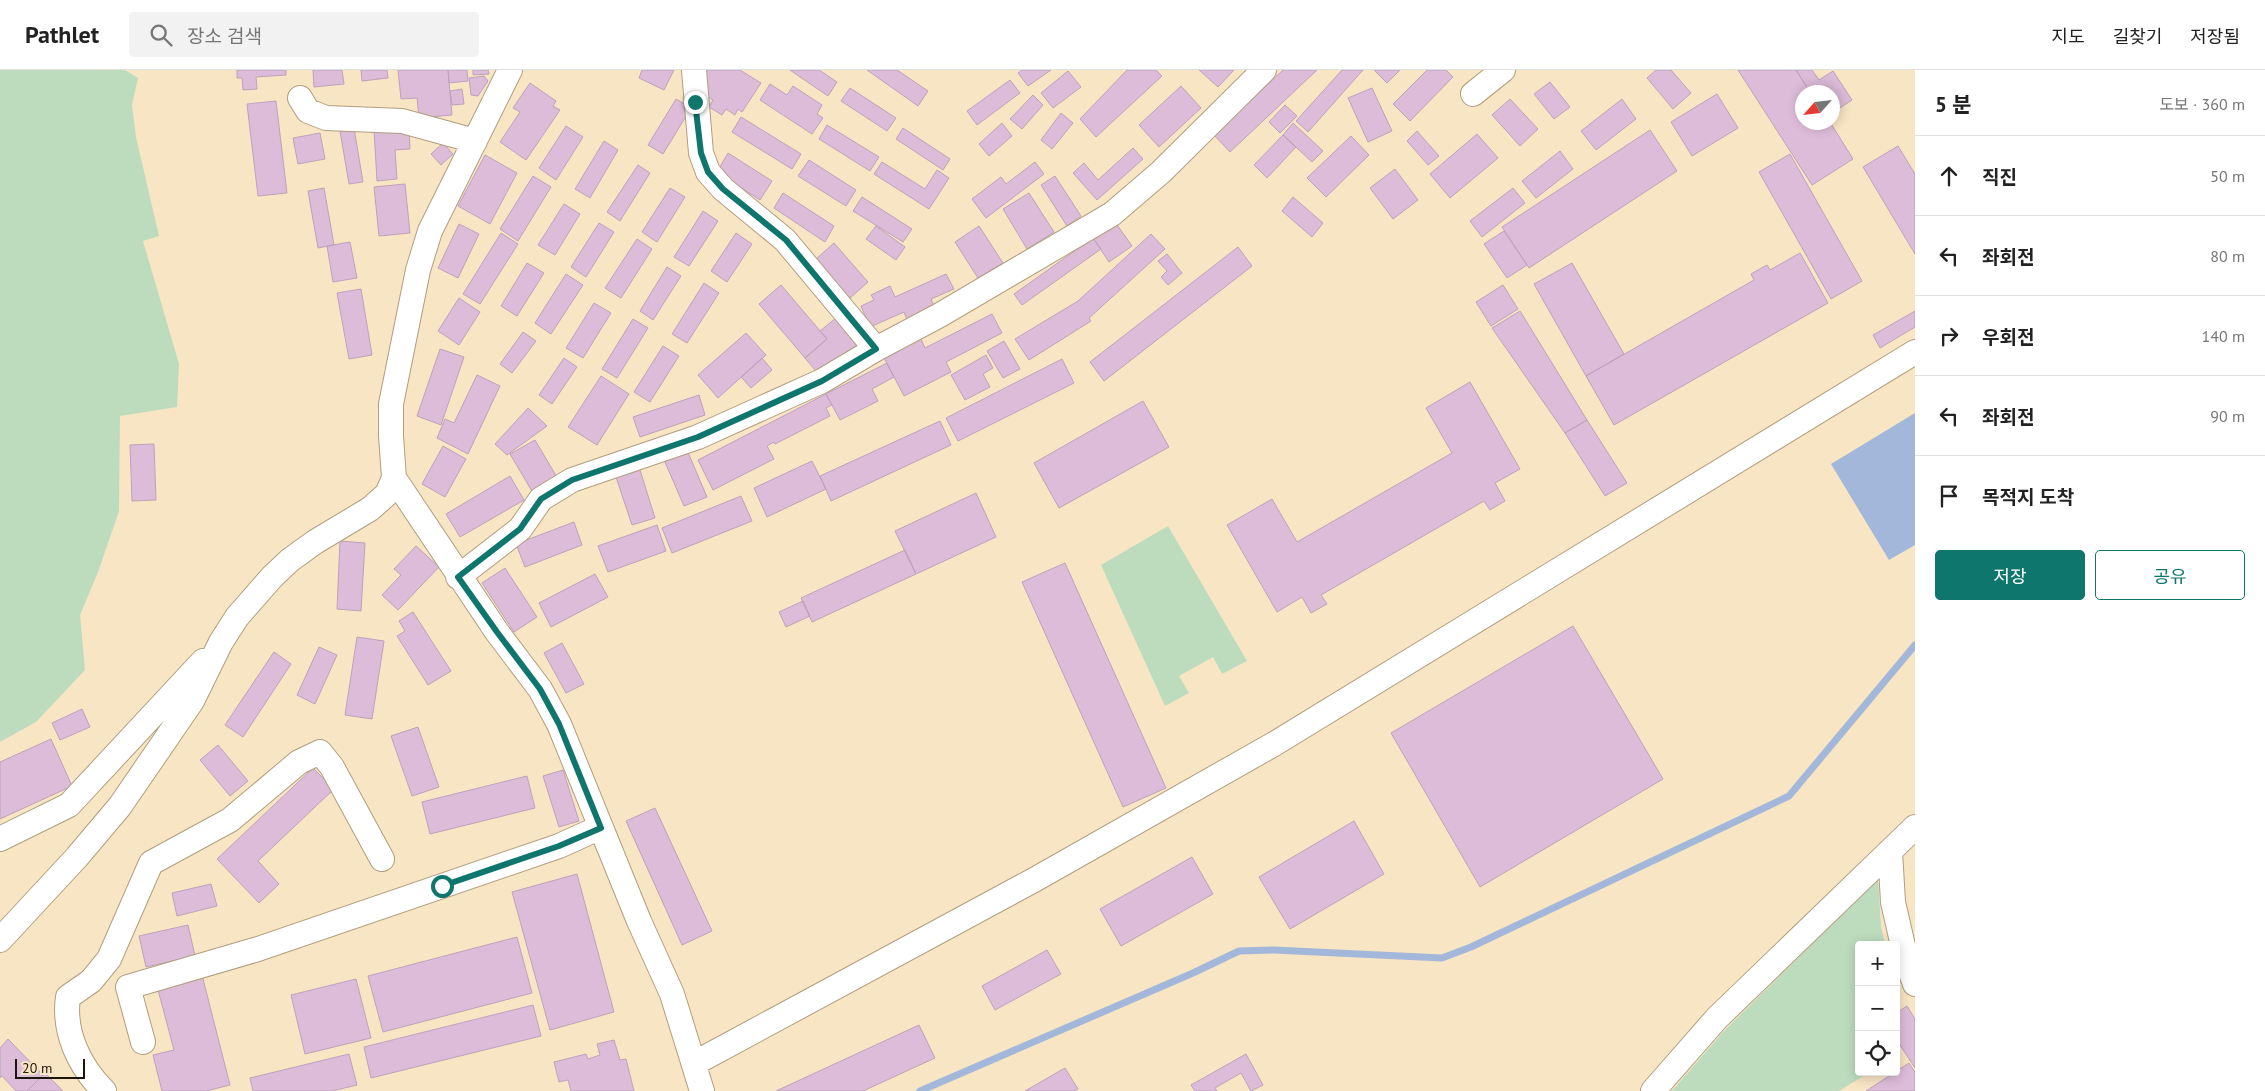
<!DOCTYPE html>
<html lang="ko">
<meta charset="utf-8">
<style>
:root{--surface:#fff;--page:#f2f2f2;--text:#222;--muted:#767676;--line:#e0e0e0;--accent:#0f766e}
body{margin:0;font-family:"PT Sans","Noto Sans KR",sans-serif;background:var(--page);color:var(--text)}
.controls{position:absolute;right:15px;bottom:15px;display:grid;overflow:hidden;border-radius:5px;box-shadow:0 2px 12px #0003}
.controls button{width:45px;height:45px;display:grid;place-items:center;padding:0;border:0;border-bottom:1px solid var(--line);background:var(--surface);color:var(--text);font:25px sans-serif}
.compass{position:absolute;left:1795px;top:15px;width:45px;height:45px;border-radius:50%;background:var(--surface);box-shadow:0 2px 12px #0003;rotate:243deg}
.scale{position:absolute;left:15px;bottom:12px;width:70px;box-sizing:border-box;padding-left:5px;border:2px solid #1c1509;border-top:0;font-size:14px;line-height:18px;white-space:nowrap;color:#1c1509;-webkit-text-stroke:4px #f8e5c4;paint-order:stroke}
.stop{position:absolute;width:15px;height:15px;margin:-11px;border:4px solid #0f766e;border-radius:50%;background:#fff}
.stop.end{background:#0f766e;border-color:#fff;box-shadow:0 1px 5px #0008}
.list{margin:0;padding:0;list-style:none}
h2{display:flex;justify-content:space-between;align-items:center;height:65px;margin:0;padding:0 20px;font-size:21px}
h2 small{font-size:16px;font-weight:400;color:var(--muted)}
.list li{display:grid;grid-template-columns:32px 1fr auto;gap:15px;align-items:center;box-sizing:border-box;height:80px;padding:0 20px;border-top:1px solid var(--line)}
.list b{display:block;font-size:19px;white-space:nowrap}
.list em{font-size:16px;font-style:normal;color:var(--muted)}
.actions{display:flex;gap:10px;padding:15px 20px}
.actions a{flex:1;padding:11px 0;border:1px solid var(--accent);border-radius:5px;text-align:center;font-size:18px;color:var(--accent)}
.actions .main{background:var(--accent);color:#fff}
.icon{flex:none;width:28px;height:28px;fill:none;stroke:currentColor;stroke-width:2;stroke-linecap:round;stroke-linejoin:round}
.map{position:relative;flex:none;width:1915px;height:1021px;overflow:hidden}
header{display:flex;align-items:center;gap:30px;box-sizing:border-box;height:70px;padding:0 25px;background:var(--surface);border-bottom:1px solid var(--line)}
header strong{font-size:24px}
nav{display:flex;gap:28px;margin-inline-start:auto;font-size:18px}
.search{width:350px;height:45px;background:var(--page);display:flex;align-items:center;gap:12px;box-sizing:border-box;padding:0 18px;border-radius:5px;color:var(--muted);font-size:19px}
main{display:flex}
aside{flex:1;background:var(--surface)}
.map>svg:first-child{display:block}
.green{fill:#bddcbe}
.water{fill:#a2b7d9}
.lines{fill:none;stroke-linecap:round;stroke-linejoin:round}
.stream{stroke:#a2b7d9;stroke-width:7}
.building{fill:#ddbcd9;stroke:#bea1bb}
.minor-casing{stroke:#b09e7f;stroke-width:26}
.minor{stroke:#fff;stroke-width:24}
.route{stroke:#0f766e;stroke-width:6}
</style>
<header>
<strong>Pathlet</strong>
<div class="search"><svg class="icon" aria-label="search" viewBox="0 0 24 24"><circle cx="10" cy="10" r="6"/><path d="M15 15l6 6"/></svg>장소 검색</div>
<nav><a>지도</a><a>길찾기</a><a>저장됨</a></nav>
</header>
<main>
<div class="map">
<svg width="1915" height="1021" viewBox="0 0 1915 1021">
<rect width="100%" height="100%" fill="#f8e5c4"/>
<path class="green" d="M 0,0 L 125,0 L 138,8 L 132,35 L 136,67 L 159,166 L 143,171 L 179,294 L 177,337 L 120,346 L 119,441 L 98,502 L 80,545 L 85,600 L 36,652 L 0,672 Z
M 1168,456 L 1247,591 L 1222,604 L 1213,587 L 1179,606 L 1189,623 L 1165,636 L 1101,495 Z
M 1878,809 L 1881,856 L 1885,875 L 1859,875 L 1859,1002 L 1870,1002 L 1839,1021 L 1672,1021 L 1723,962 Z"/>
<path class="water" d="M 1915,343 L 1915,475 L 1889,490 L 1831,394 Z"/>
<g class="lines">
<path class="stream" d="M 920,1021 L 1193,903 L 1239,881 L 1274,880 L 1442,888 L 1471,877 L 1789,726 L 1915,575"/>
</g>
<path class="building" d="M 237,0 L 286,0 L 286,5 L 256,7 L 257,19 L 243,20 L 242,8 L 237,8 Z
M 313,0 L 342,0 L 344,14 L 314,17 Z
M 361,0 L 387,0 L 388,8 L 362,11 Z
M 398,0 L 448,0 L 452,45 L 419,48 L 417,28 L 401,29 Z
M 448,0 L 467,0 L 468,11 L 449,13 Z
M 473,0 L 488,0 L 489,4 L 473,5 Z
M 642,0 L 674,0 L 664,20 L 639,8 Z
M 707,0 L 740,0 L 761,13 L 742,42 L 738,39 L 735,45 L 726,39 L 722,45 L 709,37 L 713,30 L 704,24 L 699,13 Z
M 790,0 L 819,0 L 837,12 L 828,26 Z
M 867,0 L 897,0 L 928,21 L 918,36 Z
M 1022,0 L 1051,0 L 1028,16 L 1018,3 Z
M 1127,0 L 1156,0 L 1162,6 L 1096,67 L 1080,49 Z
M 1199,0 L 1234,0 L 1218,17 Z
M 1283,0 L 1317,0 L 1230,82 L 1214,65 Z
M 1342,0 L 1363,0 L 1308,62 L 1296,51 Z
M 1374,0 L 1400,0 L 1387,13 Z
M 1427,0 L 1446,0 L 1453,7 L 1410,51 L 1393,34 Z
M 1656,0 L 1671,0 L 1691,23 L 1673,39 L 1647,8 Z
M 1738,0 L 1796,0 L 1810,22 L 1802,22 L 1802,52 L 1830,52 L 1853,89 L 1812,115 Z
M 1796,0 L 1812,0 L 1819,10 L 1833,1 L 1852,30 L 1832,43 L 1832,22 L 1810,22 Z
M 1068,1 L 1081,17 L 1053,38 L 1041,23 Z
M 484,6 L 488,11 L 478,26 L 471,25 L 469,8 Z
M 1010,10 L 1020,23 L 977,55 L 967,41 Z
M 1550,12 L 1570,37 L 1554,49 L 1534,24 Z
M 530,13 L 556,31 L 553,36 L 560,40 L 526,90 L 500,72 L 520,42 L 513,38 Z
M 770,14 L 787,25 L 793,16 L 822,35 L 817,44 L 823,48 L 812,64 L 760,30 Z
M 1181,16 L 1201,38 L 1159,77 L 1139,55 Z
M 850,18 L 896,48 L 887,61 L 841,31 Z
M 1372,18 L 1392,61 L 1368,72 L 1348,28 Z
M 462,19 L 464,34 L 452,35 L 450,21 Z
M 1717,24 L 1738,58 L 1692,86 L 1671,52 Z
M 1033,25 L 1043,35 L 1022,59 L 1010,49 Z
M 676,29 L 691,38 L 663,84 L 648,75 Z
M 1510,29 L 1538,59 L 1520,76 L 1492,45 Z
M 1622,29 L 1636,49 L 1596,80 L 1581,61 Z
M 276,31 L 287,123 L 258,126 L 247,34 Z
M 1285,35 L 1297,46 L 1280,63 L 1269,52 Z
M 1061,43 L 1073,53 L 1052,79 L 1041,70 Z
M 741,47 L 801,84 L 792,99 L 732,62 Z
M 1002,53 L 1012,66 L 989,86 L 979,74 Z
M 1293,53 L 1323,81 L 1312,92 L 1283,65 Z
M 827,55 L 879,87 L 870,101 L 819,69 Z
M 566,56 L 583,67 L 556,110 L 539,98 Z
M 354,58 L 363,112 L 349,114 L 340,61 Z
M 409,58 L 410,79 L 395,80 L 397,109 L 377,111 L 374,60 Z
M 903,58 L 950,89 L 943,100 L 896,69 Z
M 1650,60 L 1677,101 L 1529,198 L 1502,157 Z
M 1417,61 L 1439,86 L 1428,95 L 1407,71 Z
M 320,63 L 325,89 L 298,94 L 293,68 Z
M 1477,64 L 1498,88 L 1450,128 L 1430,104 Z
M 1283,65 L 1296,77 L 1267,108 L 1254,95 Z
M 1351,66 L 1369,85 L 1326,127 L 1307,108 Z
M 604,71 L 618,80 L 590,128 L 575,119 Z
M 443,73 L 453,84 L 441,95 L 431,84 Z
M 1898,76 L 1915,104 L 1915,184 L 1863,97 Z
M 1133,78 L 1143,89 L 1097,130 L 1073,103 L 1084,93 L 1098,110 Z
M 1560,81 L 1573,99 L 1536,128 L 1522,111 Z
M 728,83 L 772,111 L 760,130 L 717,102 Z
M 1790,84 L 1862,211 L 1831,229 L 1759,102 Z
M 485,85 L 517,103 L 490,154 L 458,136 Z
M 809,90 L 856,120 L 846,136 L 798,106 Z
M 882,92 L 925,119 L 937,100 L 949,108 L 929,139 L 874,104 Z
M 1035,92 L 1044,104 L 986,148 L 972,129 L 1001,107 L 1006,114 Z
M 638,95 L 650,103 L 620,151 L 607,142 Z
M 1395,99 L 1418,130 L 1393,149 L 1370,118 Z
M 533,106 L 551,117 L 518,171 L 500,159 Z
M 1055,106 L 1081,146 L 1067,156 L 1041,115 Z
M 405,114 L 410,163 L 379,166 L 374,117 Z
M 324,118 L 334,175 L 318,178 L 308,121 Z
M 670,118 L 685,127 L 657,172 L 642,162 Z
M 1513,118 L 1525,133 L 1482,167 L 1470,151 Z
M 783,123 L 834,156 L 825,172 L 774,138 Z
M 1029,123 L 1054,162 L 1027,179 L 1003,139 Z
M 862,127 L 912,159 L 903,172 L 853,141 Z
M 1293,127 L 1323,153 L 1312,167 L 1282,141 Z
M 564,134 L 580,144 L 555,185 L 538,175 Z
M 703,141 L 718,151 L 689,196 L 674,187 Z
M 1115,152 L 1132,176 L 1109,192 L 1093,168 Z
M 599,153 L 614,162 L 586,207 L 571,197 Z
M 459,154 L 479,164 L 458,208 L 438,198 Z
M 876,156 L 905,177 L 896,190 L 866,169 Z
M 979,156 L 1003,193 L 978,208 L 955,172 Z
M 1504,161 L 1527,195 L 1507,208 L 1484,174 Z
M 501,163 L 518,174 L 480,234 L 463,224 Z
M 736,163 L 752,174 L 727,212 L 711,201 Z
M 1151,164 L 1165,179 L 1089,248 L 1091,251 L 1029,290 L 1015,269 L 1078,231 Z
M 1093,168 L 1101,179 L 1022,235 L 1014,224 Z
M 637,169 L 652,179 L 621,228 L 605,218 Z
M 350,172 L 357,208 L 333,212 L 327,176 Z
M 834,173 L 868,212 L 850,228 L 815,190 Z
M 1238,177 L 1252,196 L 1104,311 L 1090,292 Z
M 1800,183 L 1828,233 L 1614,355 L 1586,306 L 1754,210 L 1751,204 L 1767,195 L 1770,200 Z
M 1167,184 L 1182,203 L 1168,215 L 1161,207 L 1167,201 L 1158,191 Z
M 527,193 L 544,203 L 517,246 L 501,236 Z
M 1572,193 L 1624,284 L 1586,306 L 1534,214 Z
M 667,197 L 681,206 L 653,250 L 640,241 Z
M 566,204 L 583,215 L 551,264 L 535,253 Z
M 946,204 L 954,219 L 931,229 L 936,240 L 908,252 L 904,242 L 870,257 L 861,236 L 874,230 L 871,225 L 890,216 L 895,227 Z
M 704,213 L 719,223 L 687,273 L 672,264 Z
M 781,215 L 827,269 L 805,288 L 759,234 Z
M 1503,215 L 1518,239 L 1491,256 L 1476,232 Z
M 361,219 L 372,285 L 349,289 L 337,223 Z
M 459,228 L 480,242 L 459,275 L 438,261 Z
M 594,233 L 611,243 L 583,288 L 566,278 Z
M 1520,241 L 1587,350 L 1565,363 L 1492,258 Z
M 1915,241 L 1915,257 L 1880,278 L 1873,265 Z
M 992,244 L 1002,263 L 946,292 L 951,302 L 904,326 L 883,286 L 920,267 L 925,278 Z
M 836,248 L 858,274 L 820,306 L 805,288 L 827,269 L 820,261 Z
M 633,249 L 648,258 L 617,308 L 602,299 Z
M 523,262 L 536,271 L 512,303 L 500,294 Z
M 746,263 L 766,285 L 718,328 L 698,305 Z
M 1004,271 L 1020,299 L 1003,308 L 987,281 Z
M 663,276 L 679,286 L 650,332 L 634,322 Z
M 440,279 L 464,287 L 441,355 L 417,346 Z
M 986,285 L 993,298 L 983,304 L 990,317 L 965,330 L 951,305 Z
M 564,288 L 577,297 L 552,334 L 539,325 Z
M 762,288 L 772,300 L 751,318 L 741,307 Z
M 1062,289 L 1074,313 L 958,371 L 946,348 Z
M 887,293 L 894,307 L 872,319 L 878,331 L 840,350 L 826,324 Z
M 477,305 L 500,316 L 468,384 L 437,368 L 445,349 L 454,353 Z
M 601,306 L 629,324 L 597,375 L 568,357 Z
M 1470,312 L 1520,399 L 1495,413 L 1505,431 L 1490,440 L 1484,431 L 1321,525 L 1327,534 L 1311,543 L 1302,527 L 1277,542 L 1227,455 L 1272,429 L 1297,472 L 1452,383 L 1426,338 Z
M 826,324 L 832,335 L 826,338 L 830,346 L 775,374 L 774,372 L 767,376 L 774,389 L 713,420 L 698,390 Z
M 699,325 L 705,345 L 640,367 L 633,347 Z
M 1143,331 L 1169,377 L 1059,438 L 1034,393 Z
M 528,338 L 547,356 L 507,385 L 495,374 Z
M 1587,350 L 1627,413 L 1605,426 L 1565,363 Z
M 940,351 L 951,375 L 831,431 L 820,406 Z
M 535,370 L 558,409 L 533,423 L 510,384 Z
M 154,374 L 156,430 L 132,431 L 130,375 Z
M 443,376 L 466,389 L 445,427 L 422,414 Z
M 687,380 L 707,427 L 684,436 L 664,390 Z
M 812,391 L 826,419 L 767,447 L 754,418 Z
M 640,400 L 655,448 L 632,455 L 616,407 Z
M 510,406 L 524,430 L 460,467 L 446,444 Z
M 976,423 L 996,467 L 916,504 L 895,461 Z
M 741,426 L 752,451 L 672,483 L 662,458 Z
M 574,452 L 582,475 L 525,497 L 516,474 Z
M 657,455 L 666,481 L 608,502 L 598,476 Z
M 340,471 L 365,473 L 361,541 L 337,539 Z
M 416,476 L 439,497 L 398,540 L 382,525 L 401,505 L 394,499 Z
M 905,480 L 916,504 L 812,552 L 801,528 Z
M 1065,493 L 1166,718 L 1123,737 L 1022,512 Z
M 505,498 L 537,547 L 514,562 L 482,513 Z
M 595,504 L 608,527 L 551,557 L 539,533 Z
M 803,531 L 810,546 L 786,557 L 779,542 Z
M 413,542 L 451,601 L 428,615 L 397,566 L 405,561 L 399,551 Z
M 1573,556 L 1663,709 L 1480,817 L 1391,663 Z
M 357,567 L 384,571 L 372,649 L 345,645 Z
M 562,573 L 584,614 L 566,623 L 544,583 Z
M 319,577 L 337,585 L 315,634 L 297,625 Z
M 274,582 L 291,594 L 243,667 L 225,655 Z
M 82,639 L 90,657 L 60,670 L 52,653 Z
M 418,657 L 439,717 L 412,726 L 391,666 Z
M 51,669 L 72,716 L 0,749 L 0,692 Z
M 218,675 L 248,711 L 230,726 L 200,690 Z
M 313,698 L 334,719 L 258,791 L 279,814 L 259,833 L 217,789 Z
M 563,700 L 579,751 L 559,757 L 543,706 Z
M 527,706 L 535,738 L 430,764 L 422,732 Z
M 655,738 L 712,861 L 682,875 L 626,751 Z
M 1354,751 L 1384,804 L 1290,859 L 1259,807 Z
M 1192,787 L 1213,824 L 1121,876 L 1100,839 Z
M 577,804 L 614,942 L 550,960 L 512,822 Z
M 211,814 L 217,836 L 177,846 L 172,823 Z
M 188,855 L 195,886 L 146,897 L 139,866 Z
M 517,867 L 532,923 L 383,962 L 368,906 Z
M 1047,880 L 1061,904 L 995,940 L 982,916 Z
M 202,905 L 230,1015 L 206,1021 L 162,1021 L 153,985 L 174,980 L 157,916 Z
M 356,909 L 371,968 L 305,984 L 291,925 Z
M 533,935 L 541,966 L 371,1008 L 364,977 Z
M 1907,936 L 1915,949 L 1915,998 L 1896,969 L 1896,943 Z
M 919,955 L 935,988 L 863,1021 L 776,1021 Z
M 8,969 L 43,1005 L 27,1021 L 16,1021 L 2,1006 L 0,1008 L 0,978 Z
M 614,970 L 620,990 L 626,989 L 634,1021 L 571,1021 L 568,1010 L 559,1012 L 554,992 L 586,984 L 588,989 L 600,985 L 597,974 Z
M 349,984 L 357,1015 L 332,1021 L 253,1021 L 250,1008 Z
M 1246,984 L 1263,1015 L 1251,1021 L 1241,1003 L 1215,1018 L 1217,1021 L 1195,1021 L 1191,1015 Z
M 1909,993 L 1915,1002 L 1915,1021 L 1866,1021 Z
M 1065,998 L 1078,1019 L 1075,1021 L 1025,1021 Z
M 45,1003 L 63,1021 L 27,1021 Z"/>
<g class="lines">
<g class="minor-casing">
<path id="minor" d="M 694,0 L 701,83 L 708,102 L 723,119 L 785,170 L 876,279
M 1473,24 L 1503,0
M 300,28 L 308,41 L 326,48 L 402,51 L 475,71
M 394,408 L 497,562 L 540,619 L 559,654 L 639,851 L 672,924 L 702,1021
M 458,507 L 520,459 L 541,429 L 572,410 L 698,367 L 822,311 L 876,279 L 940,245 L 1112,144 L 1161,102 L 1264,0
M 0,769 L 69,735 L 203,591
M 1890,781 L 1893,832 L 1906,889 L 1915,914
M 0,870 L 77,787 L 120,736 L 192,631 L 221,572 L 237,547 L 272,507 L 290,490 L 315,472 L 370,439 L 387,424 L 394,408 L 391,366 L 391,334 L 418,200 L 430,161 L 510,0
M 143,972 L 128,917 L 258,879 L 559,776 L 601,757
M 695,993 L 1034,810 L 1274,674 L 1915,282
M 104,1021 C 79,996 63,962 68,927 L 91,911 L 109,889 L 151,793 L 230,750 L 299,692 L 320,682 L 332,697 L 382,789
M 1653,1021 L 1717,948 L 1915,757"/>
</g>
<use href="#minor" class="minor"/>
</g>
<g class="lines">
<path class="route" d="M 442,816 L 559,776 L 601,758 L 559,654 L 540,619 L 497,562 L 458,507 L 520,459 L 541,429 L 572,410 L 698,367 L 822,311 L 876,279 L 786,170 L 723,119 L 708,102 L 701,83 L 695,32"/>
</g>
</svg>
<div class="controls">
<button>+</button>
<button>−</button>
<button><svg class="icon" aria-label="locate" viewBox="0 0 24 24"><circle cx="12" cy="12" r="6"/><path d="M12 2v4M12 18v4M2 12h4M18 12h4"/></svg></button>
</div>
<svg class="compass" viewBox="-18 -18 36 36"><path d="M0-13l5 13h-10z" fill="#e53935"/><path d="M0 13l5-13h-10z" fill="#767676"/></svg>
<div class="scale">20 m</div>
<div class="stop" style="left:442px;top:816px"></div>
<div class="stop end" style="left:695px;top:32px"></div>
</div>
<aside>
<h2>5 분<small>도보 · 360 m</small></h2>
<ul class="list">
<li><svg class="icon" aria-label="ahead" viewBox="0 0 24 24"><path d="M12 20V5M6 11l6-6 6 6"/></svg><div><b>직진</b></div><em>50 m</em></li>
<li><svg class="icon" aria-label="left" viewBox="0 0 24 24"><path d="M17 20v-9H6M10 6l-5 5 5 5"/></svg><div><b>좌회전</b></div><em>80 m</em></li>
<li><svg class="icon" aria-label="right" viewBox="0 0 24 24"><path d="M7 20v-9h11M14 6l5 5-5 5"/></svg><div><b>우회전</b></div><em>140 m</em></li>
<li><svg class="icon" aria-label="left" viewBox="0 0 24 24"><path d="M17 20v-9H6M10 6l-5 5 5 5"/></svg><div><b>좌회전</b></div><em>90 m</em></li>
<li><svg class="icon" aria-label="arrive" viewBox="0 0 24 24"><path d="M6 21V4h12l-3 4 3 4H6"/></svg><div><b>목적지 도착</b></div></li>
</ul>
<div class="actions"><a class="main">저장</a><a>공유</a></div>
</aside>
</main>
